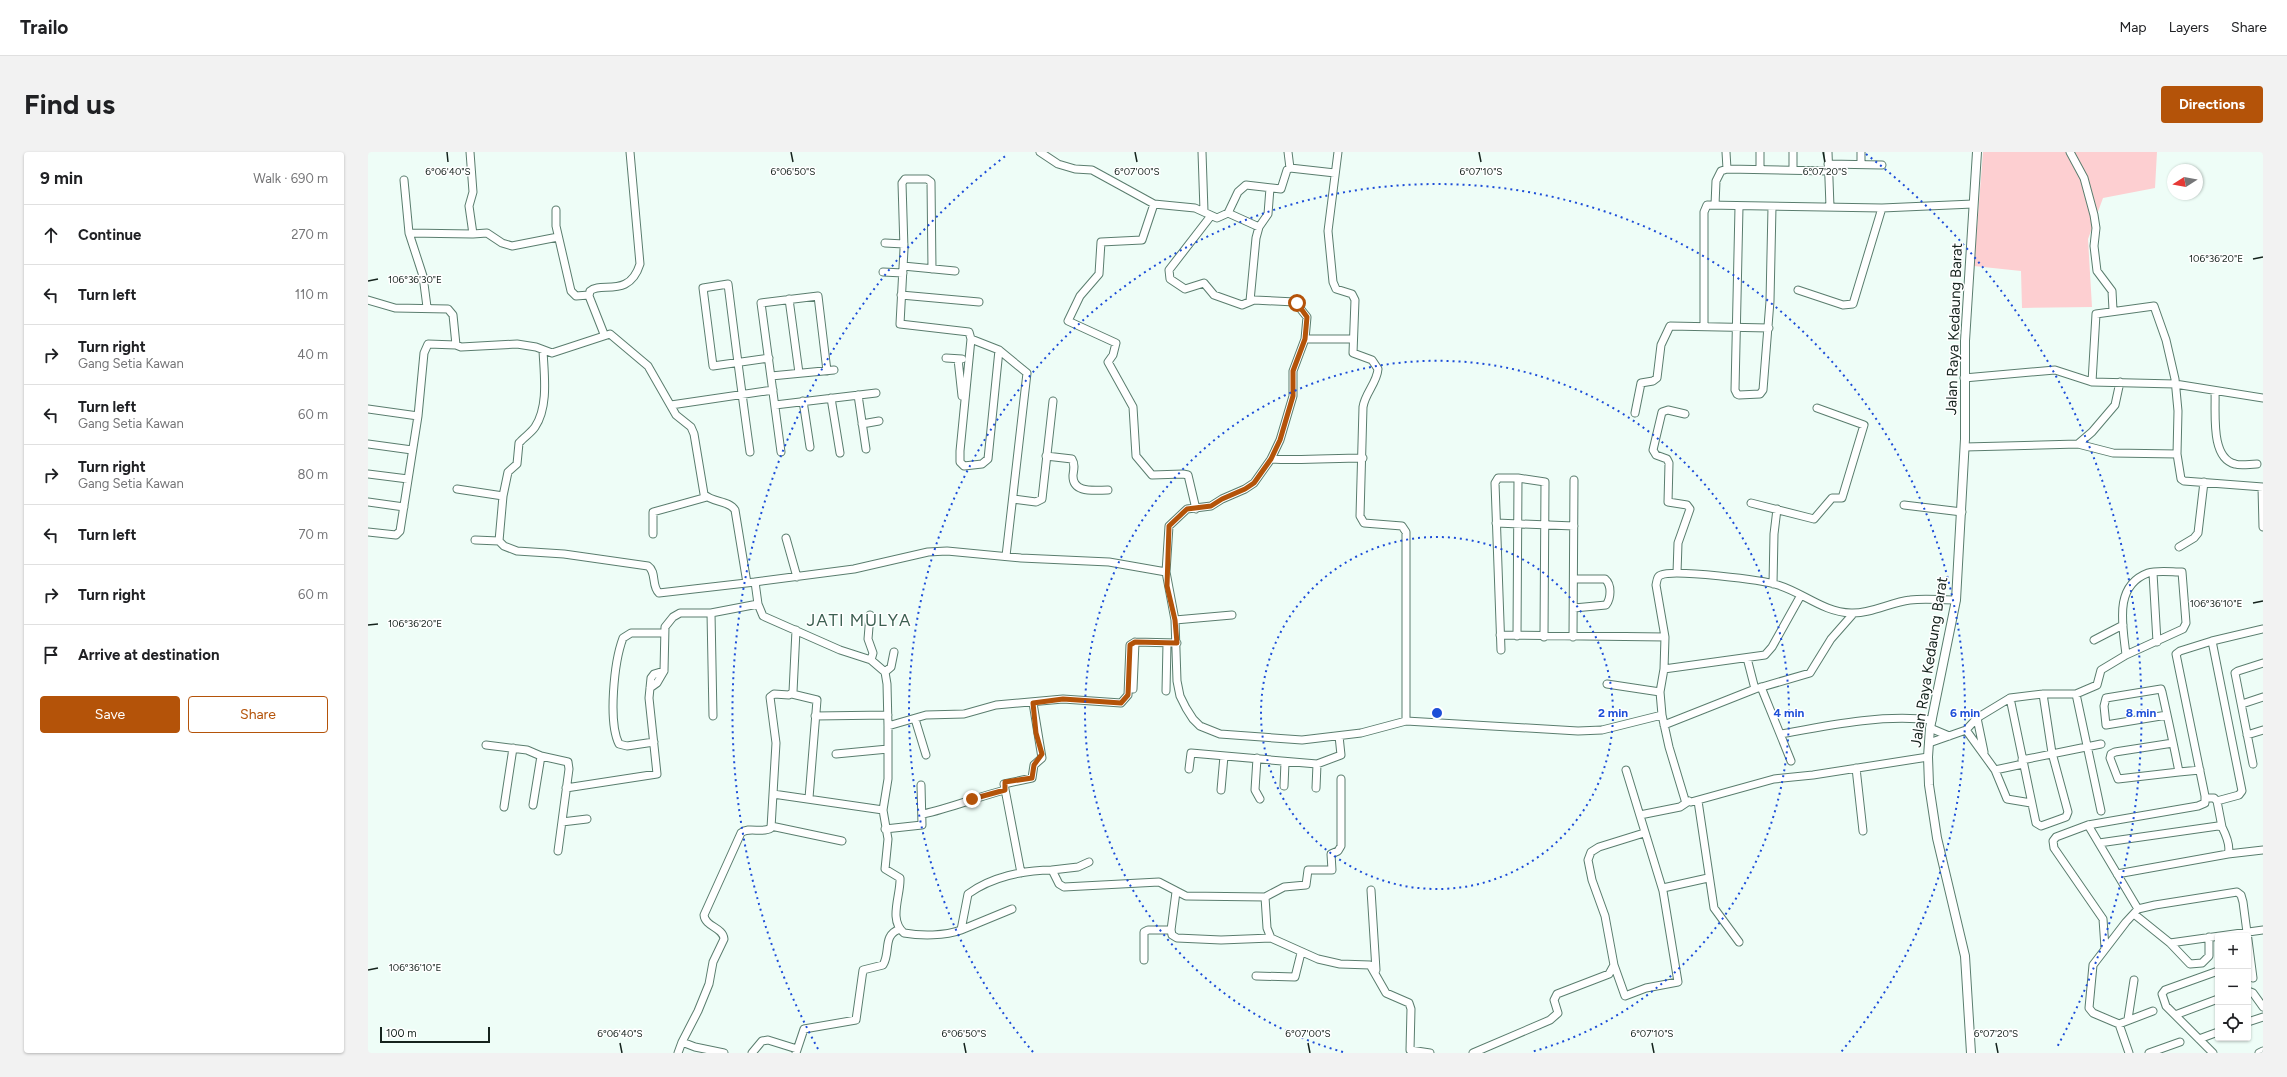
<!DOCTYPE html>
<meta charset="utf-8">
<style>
:root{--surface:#fff;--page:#f2f2f2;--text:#202124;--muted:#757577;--line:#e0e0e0;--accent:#b45309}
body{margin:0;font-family:Figtree,sans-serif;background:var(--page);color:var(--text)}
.controls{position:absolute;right:12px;bottom:12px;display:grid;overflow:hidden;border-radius:4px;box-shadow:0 1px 3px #0004}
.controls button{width:36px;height:36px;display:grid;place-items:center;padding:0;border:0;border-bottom:1px solid var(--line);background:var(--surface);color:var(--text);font:20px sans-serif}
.compass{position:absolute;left:1799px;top:12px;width:36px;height:36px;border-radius:50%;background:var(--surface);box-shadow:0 1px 3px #0004;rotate:259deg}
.scale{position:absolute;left:12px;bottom:10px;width:110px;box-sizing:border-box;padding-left:4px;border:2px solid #15231d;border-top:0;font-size:11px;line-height:14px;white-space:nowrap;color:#15231d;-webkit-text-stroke:3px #fff;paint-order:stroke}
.stop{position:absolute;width:12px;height:12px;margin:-9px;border:3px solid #b45309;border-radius:50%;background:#fff}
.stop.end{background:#b45309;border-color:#fff;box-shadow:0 1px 4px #0008}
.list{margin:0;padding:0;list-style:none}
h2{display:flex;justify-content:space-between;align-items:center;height:52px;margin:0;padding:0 16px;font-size:17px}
h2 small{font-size:13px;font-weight:400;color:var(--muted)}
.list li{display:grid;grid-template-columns:26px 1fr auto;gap:12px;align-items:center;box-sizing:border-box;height:60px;padding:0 16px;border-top:1px solid var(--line)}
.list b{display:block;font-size:15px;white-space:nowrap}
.list p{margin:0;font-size:13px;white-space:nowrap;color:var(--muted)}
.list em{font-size:13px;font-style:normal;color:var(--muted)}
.actions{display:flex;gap:8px;padding:12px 16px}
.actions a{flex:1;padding:9px 0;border:1px solid var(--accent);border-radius:4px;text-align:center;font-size:14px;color:var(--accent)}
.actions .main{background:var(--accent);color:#fff}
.icon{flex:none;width:22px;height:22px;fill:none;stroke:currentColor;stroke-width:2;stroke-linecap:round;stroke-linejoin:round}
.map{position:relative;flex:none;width:1895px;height:901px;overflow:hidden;border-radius:4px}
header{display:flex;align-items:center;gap:24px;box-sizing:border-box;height:56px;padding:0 20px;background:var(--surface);border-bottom:1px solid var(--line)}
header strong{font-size:19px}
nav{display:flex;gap:22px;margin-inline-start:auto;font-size:14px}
.intro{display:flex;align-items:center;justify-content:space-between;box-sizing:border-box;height:96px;padding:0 24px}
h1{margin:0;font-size:28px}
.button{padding:10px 18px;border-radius:4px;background:var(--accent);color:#fff;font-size:14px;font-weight:700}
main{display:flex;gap:24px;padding:0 24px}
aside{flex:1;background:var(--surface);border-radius:4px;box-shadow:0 1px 3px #0004}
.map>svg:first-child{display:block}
.green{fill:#fdcfd1}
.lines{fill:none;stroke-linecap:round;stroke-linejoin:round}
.minor-casing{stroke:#5a7d6e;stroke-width:9}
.tertiary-casing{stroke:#5a7d6e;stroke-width:10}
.minor{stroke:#fff;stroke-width:7}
.tertiary{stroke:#fff;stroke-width:8}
.route{stroke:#b45309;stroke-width:5}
.ticks{fill:none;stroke:#15231d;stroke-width:1.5}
.ring{fill:none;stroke:#1d4ed8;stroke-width:2;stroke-dasharray:2 4}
.labels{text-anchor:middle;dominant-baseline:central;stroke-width:3;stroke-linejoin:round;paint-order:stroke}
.street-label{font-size:15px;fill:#15231d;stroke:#fff}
.quarter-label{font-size:17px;letter-spacing:1px;fill:#3d6052;stroke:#fff}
.ticks-label{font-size:10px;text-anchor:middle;fill:#15231d;stroke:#fff;stroke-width:3;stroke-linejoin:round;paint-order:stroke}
.centre{fill:#1d4ed8;stroke:#fff;stroke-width:2}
.ring-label{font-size:12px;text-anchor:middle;font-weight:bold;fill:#1d4ed8;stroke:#fff;stroke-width:3;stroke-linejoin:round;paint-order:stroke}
</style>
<header>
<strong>Trailo</strong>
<nav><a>Map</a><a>Layers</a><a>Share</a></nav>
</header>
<div class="intro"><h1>Find us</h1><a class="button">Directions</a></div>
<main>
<aside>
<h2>9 min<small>Walk · 690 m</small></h2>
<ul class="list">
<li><svg class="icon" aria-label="ahead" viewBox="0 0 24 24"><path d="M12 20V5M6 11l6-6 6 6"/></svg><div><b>Continue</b></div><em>270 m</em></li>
<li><svg class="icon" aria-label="left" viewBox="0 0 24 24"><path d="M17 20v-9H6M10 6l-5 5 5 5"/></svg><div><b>Turn left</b></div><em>110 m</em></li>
<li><svg class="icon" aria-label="right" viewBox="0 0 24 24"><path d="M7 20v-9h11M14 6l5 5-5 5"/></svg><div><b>Turn right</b><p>Gang Setia Kawan</p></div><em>40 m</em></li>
<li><svg class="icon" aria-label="left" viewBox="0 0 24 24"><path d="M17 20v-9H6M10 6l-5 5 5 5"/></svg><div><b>Turn left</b><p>Gang Setia Kawan</p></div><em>60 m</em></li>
<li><svg class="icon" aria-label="right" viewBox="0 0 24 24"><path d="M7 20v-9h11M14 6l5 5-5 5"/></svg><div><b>Turn right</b><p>Gang Setia Kawan</p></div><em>80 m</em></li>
<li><svg class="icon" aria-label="left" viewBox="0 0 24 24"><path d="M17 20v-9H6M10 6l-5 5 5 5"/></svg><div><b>Turn left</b></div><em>70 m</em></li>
<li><svg class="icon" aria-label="right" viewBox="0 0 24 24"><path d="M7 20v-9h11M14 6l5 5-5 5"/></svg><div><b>Turn right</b></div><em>60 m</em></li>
<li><svg class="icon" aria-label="arrive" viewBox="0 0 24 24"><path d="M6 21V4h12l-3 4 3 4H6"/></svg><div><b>Arrive at destination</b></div></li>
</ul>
<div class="actions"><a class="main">Save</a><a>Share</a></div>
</aside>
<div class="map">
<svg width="1895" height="901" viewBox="0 0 1895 901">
<rect width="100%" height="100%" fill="#eefdf7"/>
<path class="green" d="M 1615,0 L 1789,0 L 1787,36 L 1735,46 L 1720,87 L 1724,155 L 1654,156 L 1653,119 L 1606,114 Z"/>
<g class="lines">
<g class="minor-casing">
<path id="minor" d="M 102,0 L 105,40 L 101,54 L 105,82 L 119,81 L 134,91 L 144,94 L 190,85
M 672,0 L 690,12 L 707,17 L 724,18 L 786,52 L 827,56 L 849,66 L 860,61 L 870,40 L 878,33 L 913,37 L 919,18 L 922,16 L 967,21
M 834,0 L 836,59
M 920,0 L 922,16
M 970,0 L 960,79 L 965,130 L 968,137 L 984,142 L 987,148 L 985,201 L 1004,208 L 1010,217 C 1009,231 997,241 995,255 L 992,364 L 996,371 L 1034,374 L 1038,380 L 1038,569 L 1210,579 L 1234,578 L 1294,563 L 1292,540 L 1296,517 L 1297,485 L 1288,433 C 1289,429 1289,424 1293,423 C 1306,417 1395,428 1410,433 C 1436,441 1455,460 1483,461 C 1503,462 1523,450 1542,448 C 1557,446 1573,448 1588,448
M 1358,0 L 1359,17
M 1460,0 L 1462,55
M 1702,0 L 1716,26 L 1726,63 L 1728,76 L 1726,94 L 1729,119 L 1744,139 L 1745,158
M 1460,12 L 1514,13
M 1493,12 L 1493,0
M 1392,17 L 1392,0
M 1425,18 L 1425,0
M 36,28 L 41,81 L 55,124 L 59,155
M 786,52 L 774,88 L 733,90 L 731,122 L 712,144 L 700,169 L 748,191 L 745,203 L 740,210 L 765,255 L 768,304 L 784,323 L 815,322 L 820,323 L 828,357
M 1347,53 L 1348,29 L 1353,19 L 1359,17 L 1460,19
M 1371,55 L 1367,238 L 1369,242 L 1371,243 L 1392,242 L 1395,238 L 1402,149 L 1404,55
M 188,58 L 188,74 L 203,139 L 208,144 L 221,143
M 860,61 L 891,75
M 842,65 L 801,118 L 802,127 L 817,137 L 836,131 L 846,143 L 874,153 L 886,148 L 927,150 L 939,165 L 937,187 L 925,219 L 925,244 L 912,288 L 903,307 L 886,331 L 877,337 L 854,347 L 843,354 L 819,357 L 801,374 L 798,420 L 807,468 L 809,529 L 812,544 L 818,556 L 825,567 L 832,574 L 852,582 L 934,588 L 993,581 L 1038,569
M 41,81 L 104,82
M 517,91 L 536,92
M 535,114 L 587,119
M 564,117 L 563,30 L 559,27 L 537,27 L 534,31 L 536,97 L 532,172 L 601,180 L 603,187 L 631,198 L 659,221 L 638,404
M 515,120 L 535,121
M 1430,138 L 1475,153 L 1485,152 L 1514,56
M 533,143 L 611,150
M 421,147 L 431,221
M 0,148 L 27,156 L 80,157 L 85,163 L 88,193
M 882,149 L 888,86 L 891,75 L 900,62 L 902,36
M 1336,174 L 1336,60 L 1339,53 L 1514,56 L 1605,52
M 236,182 L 221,144 L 222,139 C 233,129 261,147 272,112 L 262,0
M 603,187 L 592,299 L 592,310 L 596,314 L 614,312 L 620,307 L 631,198
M 937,187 L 985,187
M 578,206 L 594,207
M 590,207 L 594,244
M 403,224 L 466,218
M 1596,226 L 1687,218 L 1724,230 L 1807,232 L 1895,246
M 1724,230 L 1728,162 L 1786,154 L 1798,188 L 1807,227 L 1810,259 L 1809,302 L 1813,327 L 1816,329 L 1895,335
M 1847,240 C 1848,260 1842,306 1867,312 C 1873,314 1882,312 1889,312
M 490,243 L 498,297
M 463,246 L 472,301
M 435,249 L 442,295
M 303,253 L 405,238
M 407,253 L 508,241
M 0,257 L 50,264
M 1267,261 L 1273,231 L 1285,229 L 1289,226 L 1293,193 L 1302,174 L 1401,176
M 494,272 L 511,269
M 0,292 L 44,298
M 1710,292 L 1724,280 L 1747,253 L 1752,230
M 1597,295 L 1710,292 L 1745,301 L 1809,302
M 382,300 C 374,244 367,188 360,132 L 335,136 L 345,214 L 401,206
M 413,300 L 393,151 L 450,144 L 459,219
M 678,304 L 704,307 C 707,312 706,317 705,323 C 704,342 727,338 740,338
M 903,307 C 934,309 964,306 995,306
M 0,322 L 40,327
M 1894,335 L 1895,375
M 89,337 L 135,344 L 131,389
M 135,344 L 140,320 L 149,312 L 151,291 C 156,285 163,281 167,275 C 181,254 176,222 175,198
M 645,347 L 668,350 L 674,347 L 685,249
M 0,350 L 36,355
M 1383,351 L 1446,367 L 1464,346 L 1474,346 L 1496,273 L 1449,256
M 1536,353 L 1594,360
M 1128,371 L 1206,374
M 0,380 L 28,383 L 32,379 L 50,264 L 56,201 L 60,192 L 88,193 L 93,195 L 149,192 L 168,195 L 184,201 L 242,182 L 280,214 L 308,263 L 323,275 L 326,282 L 336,342 C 344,351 361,348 367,358 L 379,431
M 285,382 L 285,360 L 339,345
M 418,386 L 429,425
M 107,388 L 131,389 L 136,394 L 149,399 L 196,402 L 280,414 C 289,420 283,434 291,441 L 387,430 L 390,452 L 395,464 L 472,498 L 503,508 L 517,520 L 519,532 L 520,574 L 520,627 L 515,658 L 520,687 L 517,717 L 532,726 C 533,743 520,768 536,781 C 553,784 577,784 593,778 L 600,742 C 623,725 656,718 684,718 L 691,732 L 696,735 L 791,730 L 818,744 L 897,745 L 899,776 L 903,786 L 950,807 L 972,812 L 1002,813 L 1018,841 L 1041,851 L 1043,857 L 1042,898 L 1062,901
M 1811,395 L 1826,386 L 1830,381 L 1836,330
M 1309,421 L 1310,391 L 1322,357 L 1319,353 L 1300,350 L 1301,311 L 1299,307 L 1288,303 L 1285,298 L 1294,260 L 1300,258 L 1317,262
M 1785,421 L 1789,490
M 387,430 L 486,417 L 560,400 L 579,399 L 653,406 L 741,410 L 798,420
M 1405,432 L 1406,382 L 1409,357
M 1206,456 L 1238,453 C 1243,446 1244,433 1237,427 L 1206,427
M 343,461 L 345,564
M 502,463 L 500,487 L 505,501 L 503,508
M 807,468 L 864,463
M 1132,483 L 1297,485
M 1149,484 L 1150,326
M 1205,485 L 1206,328
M 1726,488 L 1755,473
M 1844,489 L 1895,477
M 1133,498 L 1127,331 L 1130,326 L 1150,326 L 1177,330 L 1176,485
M 1379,506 L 1387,537
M 1296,517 L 1397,503 L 1404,495 L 1433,443
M 517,520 L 523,515 L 526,500
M 1239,532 L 1292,540
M 1393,535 L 1423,609
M 282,536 L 289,531 L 296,519
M 765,537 L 767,490
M 798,539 L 799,491
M 424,542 L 449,548 L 441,646
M 1708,542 L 1733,659
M 1642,546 L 1668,671 L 1673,674 L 1698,665 L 1700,660 L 1684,601 L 1675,542
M 1874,552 L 1895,545
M 1294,563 L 1301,595 L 1317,648 L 1323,650 L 1406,627 L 1445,623 L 1560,605
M 1799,563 L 1738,573 L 1736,554 L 1738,546 L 1793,537 L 1794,540 C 1800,567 1806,594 1811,620 L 1832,618
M 447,564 L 520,563
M 1609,566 L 1616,600
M 547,567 L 558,603
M 1296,573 L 1387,537 L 1442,521 L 1463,487 L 1485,462
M 520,574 L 558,563 L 596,562 L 628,553 L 695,547 L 753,551 L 760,543 L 762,493 L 767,490 L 809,491
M 1562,576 L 1581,584
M 1598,578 L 1627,618 L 1639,647 L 1663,651
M 1413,582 C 1462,573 1514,562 1564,568
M 1879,583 L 1895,578
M 286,590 L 259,594 L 251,592 C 240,570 246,510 255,486 L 263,481 L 296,481
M 1561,591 L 1598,578 L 1609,566 L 1642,546 L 1675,542 L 1708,542 L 1729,533 L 1733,518 L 1758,503 L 1815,477 L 1818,471 L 1814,420 C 1804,420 1789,418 1780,421 C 1745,434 1755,474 1758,503
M 1805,591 L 1747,600 L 1743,602 L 1742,606 L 1750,627 L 1811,620
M 118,593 L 159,598 L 173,604 L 200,610 L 201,617 L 190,699
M 468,602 L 520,597
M 889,606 L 887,638 L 892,647
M 1654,608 L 1733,592
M 1885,612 L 1867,521 L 1870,519 L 1895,511
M 1488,616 L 1495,679
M 821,617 L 823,601 L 949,612 L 973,603 L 971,584
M 1258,618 L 1295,739 L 1310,830 L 1278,836 L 1257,844 L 1246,813 L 1237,764 L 1224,728 L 1220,708 L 1223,700 L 1231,695 L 1276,681
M 1627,618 L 1655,612
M 916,634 L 917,610
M 198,636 L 289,622 L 281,546 L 283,526 L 286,522 L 296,519 L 297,475 L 305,465 L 312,461 L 343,461 L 390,452
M 948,636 L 949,612
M 853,638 L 856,604
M 405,642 L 515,658
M 1837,646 L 1846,646 L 1849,649 L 1854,675
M 1330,649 L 1346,756 L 1371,790
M 165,653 L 173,604
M 136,655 L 145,596
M 555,662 C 583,656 609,645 637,638
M 1272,663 L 1312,655 L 1321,649
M 194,670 L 219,667
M 1720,673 L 1770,757
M 403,674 L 474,689
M 517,677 L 554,673 L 553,633
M 1731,691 L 1850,674 L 1854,675 C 1858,683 1863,694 1860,702 L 1749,722
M 1860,702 L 1895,698
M 684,718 L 710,715 L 721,710
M 653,721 L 636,632 L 664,626 L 666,613 L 674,606 L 665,551
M 1295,736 L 1340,726
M 1003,738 L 1008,818
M 897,745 L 916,735 L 938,733 L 940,718 L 964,718 L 963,702 L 970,699 L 973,694 L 973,627
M 1766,762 L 1802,791 L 1895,778
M 593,778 L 644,757
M 803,778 L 804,783 L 809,786 L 853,788 L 903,786
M 1802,791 L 1822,812 L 1834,811 L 1841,804 L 1841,785
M 1737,796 L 1735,767 L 1686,696 L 1685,689 L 1688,685 L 1720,673 L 1830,654 L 1837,651 L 1837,644 L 1808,502 L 1812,499 L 1844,489 L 1874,639 L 1871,643 L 1849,649
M 776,808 L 776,780 L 780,778 L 803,778 L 808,740
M 888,824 L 927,825 L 933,801
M 1880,839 L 1885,841 L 1895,855
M 1785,859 L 1751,872 L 1725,861 L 1721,856 L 1725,813 L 1758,770 L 1770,757 L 1787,753 L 1869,740 L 1873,743 L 1875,750 L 1885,826
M 1807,863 L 1850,847
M 1760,867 L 1766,828
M 1880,870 L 1895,865
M 1751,872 L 1761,901
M 1831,887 L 1850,880
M 310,901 L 314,890
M 356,901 L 327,895 L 314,890 L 330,859 L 341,832 L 345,810 L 356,787 C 355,775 337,775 336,763 L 373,681 C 381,674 394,682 403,676 L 408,591 L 402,545 L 406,542 L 421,543 L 425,540 L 428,478
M 384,901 L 394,889 L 400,888 L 429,897
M 428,901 L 436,877 L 488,868 L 495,818 L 515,813 C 523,800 514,783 532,777
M 1105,901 L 1182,868 L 1190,861 L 1186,848 L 1189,842 L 1241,822 L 1246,813
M 1781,901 L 1812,890
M 1845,901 L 1798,854 L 1794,842 L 1797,838 L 1850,819
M 1891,901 L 1895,899"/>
</g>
<g class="tertiary-casing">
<path id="tertiary" d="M 1603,901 L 1597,804 L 1569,686 L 1561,633 L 1560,605 L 1562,576 L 1588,448 L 1597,287 L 1597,189 L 1609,0"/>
</g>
<use href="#minor" class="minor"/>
<use href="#tertiary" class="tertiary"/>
</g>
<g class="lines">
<path class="route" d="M 604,647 L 637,638 L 637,630 L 664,626 L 666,613 L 674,602 L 668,581 L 665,551 L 695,547 L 753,551 L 760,543 L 762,493 L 767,490 L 809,491 L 807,468 L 799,434 L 801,374 L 819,357 L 843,354 L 854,347 L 877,337 L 886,331 L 903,307 L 912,288 L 925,244 L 925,219 L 937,187 L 939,165 L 929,151"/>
</g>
<path class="ticks" d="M 79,0 L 80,10M 423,0 L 425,10M 767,0 L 769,10M 1111,0 L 1113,10M 1455,0 L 1457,10M 1885,107 L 1895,105M 0,129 L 10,127M 1885,451 L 1895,449M 0,473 L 10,472M 0,818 L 10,816M 252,891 L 254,901M 596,891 L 598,901M 940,891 L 942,901M 1284,891 L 1286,901M 1628,891 L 1630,901"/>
<g class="ring">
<circle cx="1069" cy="561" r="176"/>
<path d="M975 900A352 352 0 1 1 1163 900"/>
<path d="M665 900A528 528 0 1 1 1473 900"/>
<path d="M450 897A704 704 0 0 1 640 2M1498 2A704 704 0 0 1 1688 897"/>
</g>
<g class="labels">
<g class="street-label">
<text transform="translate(1586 177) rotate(-88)">Jalan Raya Kedaung Barat</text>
<text transform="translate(1561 510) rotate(-81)">Jalan Raya Kedaung Barat</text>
</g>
<g class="quarter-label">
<text x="491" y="468">JATI MULYA</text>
</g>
</g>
<g class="ticks-label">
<text x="80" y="23">6°06'40"S</text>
<text x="425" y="23">6°06'50"S</text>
<text x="769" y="23">6°07'00"S</text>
<text x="1113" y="23">6°07'10"S</text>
<text x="1457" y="23">6°07'20"S</text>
<text x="1848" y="110">106°36'20"E</text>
<text x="47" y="131">106°36'30"E</text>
<text x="1848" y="455">106°36'10"E</text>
<text x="47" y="475">106°36'20"E</text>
<text x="47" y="819">106°36'10"E</text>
<text x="252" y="885">6°06'40"S</text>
<text x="596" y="885">6°06'50"S</text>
<text x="940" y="885">6°07'00"S</text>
<text x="1284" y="885">6°07'10"S</text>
<text x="1628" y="885">6°07'20"S</text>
</g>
<circle cx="1069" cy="561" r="6" class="centre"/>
<g class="ring-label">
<text x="1245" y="565">2 min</text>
<text x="1421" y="565">4 min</text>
<text x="1597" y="565">6 min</text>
<text x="1773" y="565">8 min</text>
</g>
</svg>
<div class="controls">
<button>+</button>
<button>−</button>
<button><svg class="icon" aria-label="locate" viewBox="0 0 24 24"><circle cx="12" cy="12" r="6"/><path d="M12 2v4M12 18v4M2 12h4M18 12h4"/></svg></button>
</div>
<svg class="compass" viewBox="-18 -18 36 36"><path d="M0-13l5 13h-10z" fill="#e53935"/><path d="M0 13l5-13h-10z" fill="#757577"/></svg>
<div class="scale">100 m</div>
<div class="stop" style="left:929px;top:151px"></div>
<div class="stop end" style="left:604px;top:647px"></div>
</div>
</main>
